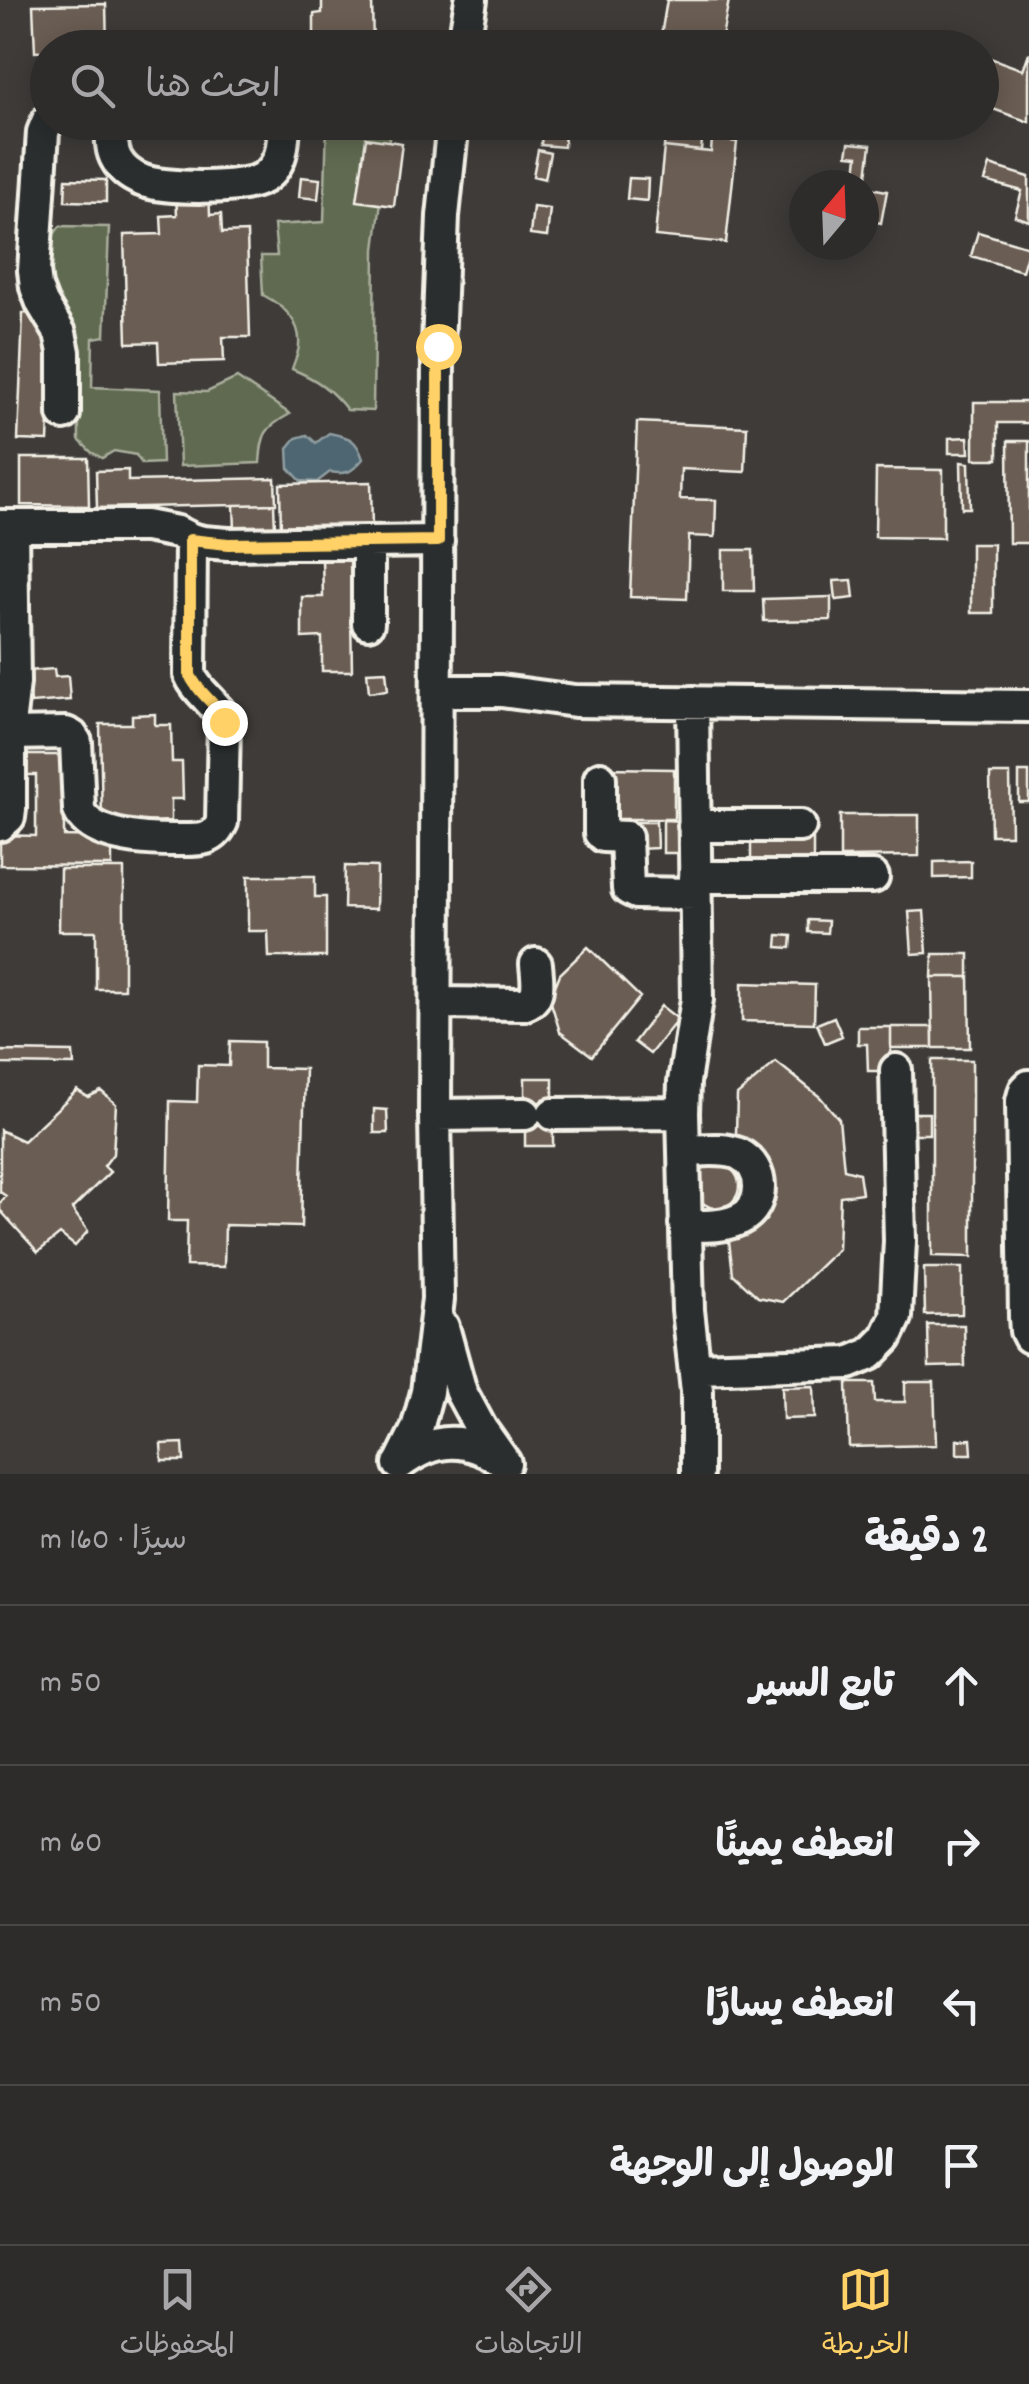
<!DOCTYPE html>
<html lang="ar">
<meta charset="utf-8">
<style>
:root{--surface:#2e2c2b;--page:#363433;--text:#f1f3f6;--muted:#a7a7a9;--line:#494847;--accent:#ffd166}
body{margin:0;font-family:Dekko,"Playpen Sans Arabic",sans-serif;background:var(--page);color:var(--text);direction:rtl}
.compass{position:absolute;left:789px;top:170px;width:90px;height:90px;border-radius:50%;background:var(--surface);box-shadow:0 5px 25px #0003;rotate:19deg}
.stop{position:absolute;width:30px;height:30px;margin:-22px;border:8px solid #ffd166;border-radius:50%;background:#fff}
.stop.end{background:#ffd166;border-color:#fff;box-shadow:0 2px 10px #0008}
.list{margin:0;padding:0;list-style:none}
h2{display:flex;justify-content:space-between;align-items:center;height:130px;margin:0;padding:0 40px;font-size:42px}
h2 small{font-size:32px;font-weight:400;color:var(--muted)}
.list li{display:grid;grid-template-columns:65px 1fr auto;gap:30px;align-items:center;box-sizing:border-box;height:160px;padding:0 40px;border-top:2px solid var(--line)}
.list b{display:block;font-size:38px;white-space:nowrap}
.list em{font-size:32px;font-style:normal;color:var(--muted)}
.icon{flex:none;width:55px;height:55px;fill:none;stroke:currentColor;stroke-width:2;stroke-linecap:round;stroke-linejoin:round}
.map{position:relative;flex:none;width:1029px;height:1474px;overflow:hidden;direction:ltr}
.search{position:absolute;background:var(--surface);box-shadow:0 5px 25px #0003;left:30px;right:30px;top:30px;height:110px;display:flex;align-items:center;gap:25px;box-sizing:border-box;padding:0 35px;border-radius:55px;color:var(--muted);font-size:38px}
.sheet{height:770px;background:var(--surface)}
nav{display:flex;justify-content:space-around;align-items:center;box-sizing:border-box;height:140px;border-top:2px solid var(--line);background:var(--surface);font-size:28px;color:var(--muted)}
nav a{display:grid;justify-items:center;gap:5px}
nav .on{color:var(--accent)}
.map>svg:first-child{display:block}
.green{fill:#606a51;stroke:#aaae9c;stroke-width:2.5}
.water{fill:#4d6672;stroke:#909ea1;stroke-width:2.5}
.building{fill:#6b5d52;stroke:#f4f1e8;stroke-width:2.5}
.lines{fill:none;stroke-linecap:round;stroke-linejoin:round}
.minor-casing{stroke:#f4f1e8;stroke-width:38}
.minor{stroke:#2a2d2e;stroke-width:30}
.route{stroke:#ffd166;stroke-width:12}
</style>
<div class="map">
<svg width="1029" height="1474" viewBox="0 0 1029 1474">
<rect width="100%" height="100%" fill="#3e3b39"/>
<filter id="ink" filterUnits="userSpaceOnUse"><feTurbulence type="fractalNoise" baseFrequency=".01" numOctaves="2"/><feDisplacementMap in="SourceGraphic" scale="20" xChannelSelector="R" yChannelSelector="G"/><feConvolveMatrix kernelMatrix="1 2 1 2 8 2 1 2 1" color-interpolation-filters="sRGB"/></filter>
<g filter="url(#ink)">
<path class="green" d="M 327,123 L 391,123 L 375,249 L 373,411 L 347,410 C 331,389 316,379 292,369 C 294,362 299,352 299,345 C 301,321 282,305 263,295 L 261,256 L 277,256 L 274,225 L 324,222 Z
M 60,226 L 109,227 L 105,336 L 93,338 L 92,387 L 160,390 L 162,463 L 142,464 L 136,455 L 114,451 L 102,458 L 91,452 L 79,440 L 78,338 L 74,327 L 64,323 L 49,304 L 52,237 Z
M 237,378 L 290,414 C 264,428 262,434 260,463 L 180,466 L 177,391 L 207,392 Z"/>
<path class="water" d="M 329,433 C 349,437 356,438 363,459 C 352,472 347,475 330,472 L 317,482 L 301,481 L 289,468 L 288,448 L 296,438 L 307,435 L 316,443 Z"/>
<path class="building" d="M 322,0 L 385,0 L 372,1 L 373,48 L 314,48 L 314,14 L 322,13 Z
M 667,0 L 729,0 L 720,48 L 659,47 Z
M 106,4 L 107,48 L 48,48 L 48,51 L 35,52 L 33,5 Z
M 1029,53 L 1029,122 L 982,105 L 982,55 L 1023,70 Z
M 543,122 L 565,122 L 564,147 L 541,145 Z
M 636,122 L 752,122 L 751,135 Z
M 666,126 L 703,130 L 701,151 L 664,147 Z
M 366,138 L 402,143 L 394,206 L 357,201 Z
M 712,139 L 737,142 L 726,243 L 655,236 L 664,147 L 711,152 Z
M 849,143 L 871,145 L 867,176 L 856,174 L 858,156 L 847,155 Z
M 538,150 L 550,153 L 545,179 L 533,176 Z
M 990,165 L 1029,177 L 1029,221 L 1015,216 L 1022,191 L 985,181 Z
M 836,167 L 840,185 L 817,185 L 816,175 Z
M 301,177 L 320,179 L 318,199 L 299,197 Z
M 629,178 L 648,179 L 647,201 L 627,199 Z
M 66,179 L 106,180 L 106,202 L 65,201 Z
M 870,188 L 887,191 L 881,223 L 864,219 Z
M 209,190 L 210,215 L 221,214 L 222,233 L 247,232 L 250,337 L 223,337 L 224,361 L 159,363 L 158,342 L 127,343 L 124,235 L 162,234 L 161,216 L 177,215 L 176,191 Z
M 533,207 L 550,209 L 547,237 L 530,235 Z
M 978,232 L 1029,247 L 1022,271 L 971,256 Z
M 23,313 L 45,314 L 53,333 L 48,441 L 18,440 Z
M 974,402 L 1028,402 L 1028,423 L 998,423 L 998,459 L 974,459 Z
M 637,422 L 747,427 L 745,472 L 681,469 L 680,499 L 716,500 L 715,537 L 689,536 L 687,599 L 630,597 Z
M 968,437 L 969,453 L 949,453 L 949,438 Z
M 1008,441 L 1029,441 L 1029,543 L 1009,543 Z
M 21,458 L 88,458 L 89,506 L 21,505 Z
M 961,462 L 969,463 L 970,508 L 962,508 Z
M 876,469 L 943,470 L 943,538 L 875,537 Z
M 128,470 L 128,481 L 275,478 L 276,504 L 97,508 L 96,471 Z
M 371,482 L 372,530 L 281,533 L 280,484 Z
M 274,504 L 275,529 L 235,530 L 234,505 Z
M 971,544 L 993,544 L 993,613 L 971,613 Z
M 723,550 L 753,550 L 754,591 L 723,591 Z
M 322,559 L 350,559 L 352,671 L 322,671 L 322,637 L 302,638 L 302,597 L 323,597 Z
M 852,580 L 854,598 L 836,600 L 834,581 Z
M 831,597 L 831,620 L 764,621 L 763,599 Z
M 54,669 L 55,677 L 68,676 L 70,700 L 31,703 L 28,671 Z
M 386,671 L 388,690 L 369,692 L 367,672 Z
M 155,714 L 155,725 L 171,725 L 172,762 L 182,762 L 183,799 L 171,799 L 171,821 L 149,822 L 149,829 L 131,830 L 131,819 L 102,820 L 100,724 L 132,724 L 132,715 Z
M 14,755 L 64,755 L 64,836 L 112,837 L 112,866 L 0,865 L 0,835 L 36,836 L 36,775 L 14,775 Z
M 605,768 L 674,769 L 674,819 L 605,819 Z
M 1019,772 L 1029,772 L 1029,802 L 1019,802 Z
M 990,774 L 1010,774 L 1011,835 L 991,835 Z
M 840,815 L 919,815 L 919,856 L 840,857 Z
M 663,820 L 685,821 L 684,853 L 663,853 Z
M 637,822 L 656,822 L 657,848 L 638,849 Z
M 751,840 L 813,840 L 813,861 L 751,861 Z
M 971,861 L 971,877 L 934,878 L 934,862 Z
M 345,866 L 377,867 L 376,909 L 344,908 Z
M 60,869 L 124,869 L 124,989 L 96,989 L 96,931 L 59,931 Z
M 248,876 L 315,876 L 315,897 L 326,897 L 326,957 L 269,957 L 268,931 L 248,931 Z
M 924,911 L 927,953 L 912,954 L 909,912 Z
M 808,920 L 828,921 L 827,933 L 808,932 Z
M 778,935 L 792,936 L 791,948 L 777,947 Z
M 588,947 L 640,997 L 592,1056 L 560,1032 L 550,999 L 560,974 Z
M 933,954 L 969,954 L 969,977 L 932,977 Z
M 932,977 L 969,977 L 970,1048 L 933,1048 Z
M 742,983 L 815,985 L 814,1023 L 742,1021 Z
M 661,1006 L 678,1019 L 650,1054 L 634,1042 Z
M 834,1017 L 842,1036 L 825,1043 L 817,1024 Z
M 858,1027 L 891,1027 L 891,1071 L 868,1071 L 867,1044 L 858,1044 Z
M 891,1027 L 933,1027 L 933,1048 L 891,1048 Z
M 230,1041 L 263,1042 L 263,1068 L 305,1069 L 301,1227 L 225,1225 L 224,1267 L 186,1266 L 187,1221 L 168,1221 L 170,1101 L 197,1102 L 198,1065 L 229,1066 Z
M 0,1051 L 73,1052 L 74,1065 L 0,1064 Z
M 932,1060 L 972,1060 L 972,1257 L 932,1256 Z
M 776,1062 L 820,1097 L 839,1119 L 844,1169 L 859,1173 L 862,1193 L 840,1196 L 838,1249 L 783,1302 L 758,1297 L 733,1274 L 729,1241 L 770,1197 L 769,1173 L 736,1133 L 737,1095 Z
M 525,1078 L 553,1078 L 553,1146 L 525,1146 Z
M 77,1090 L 88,1097 L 101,1091 L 116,1104 L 113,1154 L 104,1166 L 110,1172 L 72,1209 L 88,1231 L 75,1246 L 60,1234 L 38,1252 L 0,1210 L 0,1203 L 6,1196 L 0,1192 L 0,1130 L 23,1141 Z
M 374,1109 L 387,1110 L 388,1133 L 374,1133 Z
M 913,1113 L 929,1113 L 929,1134 L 914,1134 Z
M695 1186a22 22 0 1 1 44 0a22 22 0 1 1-44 0Z
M 924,1268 L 962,1268 L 962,1314 L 925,1315 Z
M 928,1325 L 964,1325 L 965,1366 L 929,1367 Z
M 905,1382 L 934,1382 L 936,1445 L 849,1447 L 847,1383 L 874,1383 L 875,1402 L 905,1402 Z
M 814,1386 L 815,1418 L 783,1419 L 782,1387 Z
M 971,1439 L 972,1454 L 957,1454 L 957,1440 Z
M 183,1443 L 184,1461 L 162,1461 L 161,1444 Z"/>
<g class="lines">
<g class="minor-casing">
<path id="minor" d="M 463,48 L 471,0
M 48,120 L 43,132 L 34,271 L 36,287 L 42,303 L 60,333 L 64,352 L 64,414
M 112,122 C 112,135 110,149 117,160 C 122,169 131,176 141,180 C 162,189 243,190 263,178 C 283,165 283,144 284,122
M 0,526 L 146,526 L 177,532 L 191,539 L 203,542 L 228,544 L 438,541
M 368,542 L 368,623
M 437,691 L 501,691 L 575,701 L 1029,706
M 693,702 L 697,999 L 684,1082 L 683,1113 L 688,1310 L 697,1391 L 697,1474
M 10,734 L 66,733 L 72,736 L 76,742 L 79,810 C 91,838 148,840 174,840 C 184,840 196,841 206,838 C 215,835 218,830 222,822 L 224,722 C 218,703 198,694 190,675 L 191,539
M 600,778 L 600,833 L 603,836 L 626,837 L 628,889 L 636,893 L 695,894
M 0,825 L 9,817 L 10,809 L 10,716 L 14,683 L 12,526
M 694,826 L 800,826
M 695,877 L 873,877
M 436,1003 L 525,1004 C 542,998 537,979 536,964
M 1029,1086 L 1025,1090 L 1022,1101 L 1025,1317 L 1026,1331 L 1029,1337
M 553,1114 L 683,1113
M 435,1115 L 525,1114
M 684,1151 C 701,1151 723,1147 739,1154 C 765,1167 766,1206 740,1219 C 723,1227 703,1227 685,1224
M 443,1327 L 461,1392 L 481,1429 L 505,1463
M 695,1368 L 849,1363 L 870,1354 L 886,1338 L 896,1317 L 900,1241 L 896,1070
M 400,1463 L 417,1429 L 427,1392 L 438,1299 L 435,1115 L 438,346 L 443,216 L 453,122
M 399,1464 C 435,1437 466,1435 503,1462"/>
</g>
<use href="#minor" class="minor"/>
</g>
</g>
<g class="lines" filter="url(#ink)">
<path class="route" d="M 224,722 C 218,703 198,694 190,675 L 190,540 L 228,544 L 438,541 L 438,346"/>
</g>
</svg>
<svg class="compass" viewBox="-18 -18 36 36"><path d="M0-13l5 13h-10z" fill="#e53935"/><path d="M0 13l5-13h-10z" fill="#a7a7a9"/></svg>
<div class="stop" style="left:438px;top:346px"></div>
<div class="stop end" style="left:224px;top:722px"></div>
<div class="search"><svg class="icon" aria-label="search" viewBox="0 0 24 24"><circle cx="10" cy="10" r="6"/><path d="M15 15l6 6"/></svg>ابحث هنا</div>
</div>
<section class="sheet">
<h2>2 دقيقة<small>سيرًا · 160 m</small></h2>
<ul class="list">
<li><svg class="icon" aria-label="ahead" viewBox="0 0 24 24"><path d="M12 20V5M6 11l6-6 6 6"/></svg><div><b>تابع السير</b></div><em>50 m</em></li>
<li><svg class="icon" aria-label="right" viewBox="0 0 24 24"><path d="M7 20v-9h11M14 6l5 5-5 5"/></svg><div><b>انعطف يمينًا</b></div><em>60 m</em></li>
<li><svg class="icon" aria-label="left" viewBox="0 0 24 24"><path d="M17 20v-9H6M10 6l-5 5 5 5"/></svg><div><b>انعطف يسارًا</b></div><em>50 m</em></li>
<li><svg class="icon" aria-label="arrive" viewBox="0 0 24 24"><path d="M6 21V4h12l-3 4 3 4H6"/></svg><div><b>الوصول إلى الوجهة</b></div></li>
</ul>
</section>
<nav>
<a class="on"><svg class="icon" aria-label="map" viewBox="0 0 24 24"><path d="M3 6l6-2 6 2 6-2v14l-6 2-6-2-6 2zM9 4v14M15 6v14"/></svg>الخريطة</a>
<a><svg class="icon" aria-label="directions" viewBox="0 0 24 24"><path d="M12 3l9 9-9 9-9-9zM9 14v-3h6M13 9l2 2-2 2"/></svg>الاتجاهات</a>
<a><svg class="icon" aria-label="saved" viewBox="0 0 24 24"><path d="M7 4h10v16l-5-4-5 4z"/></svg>المحفوظات</a>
</nav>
